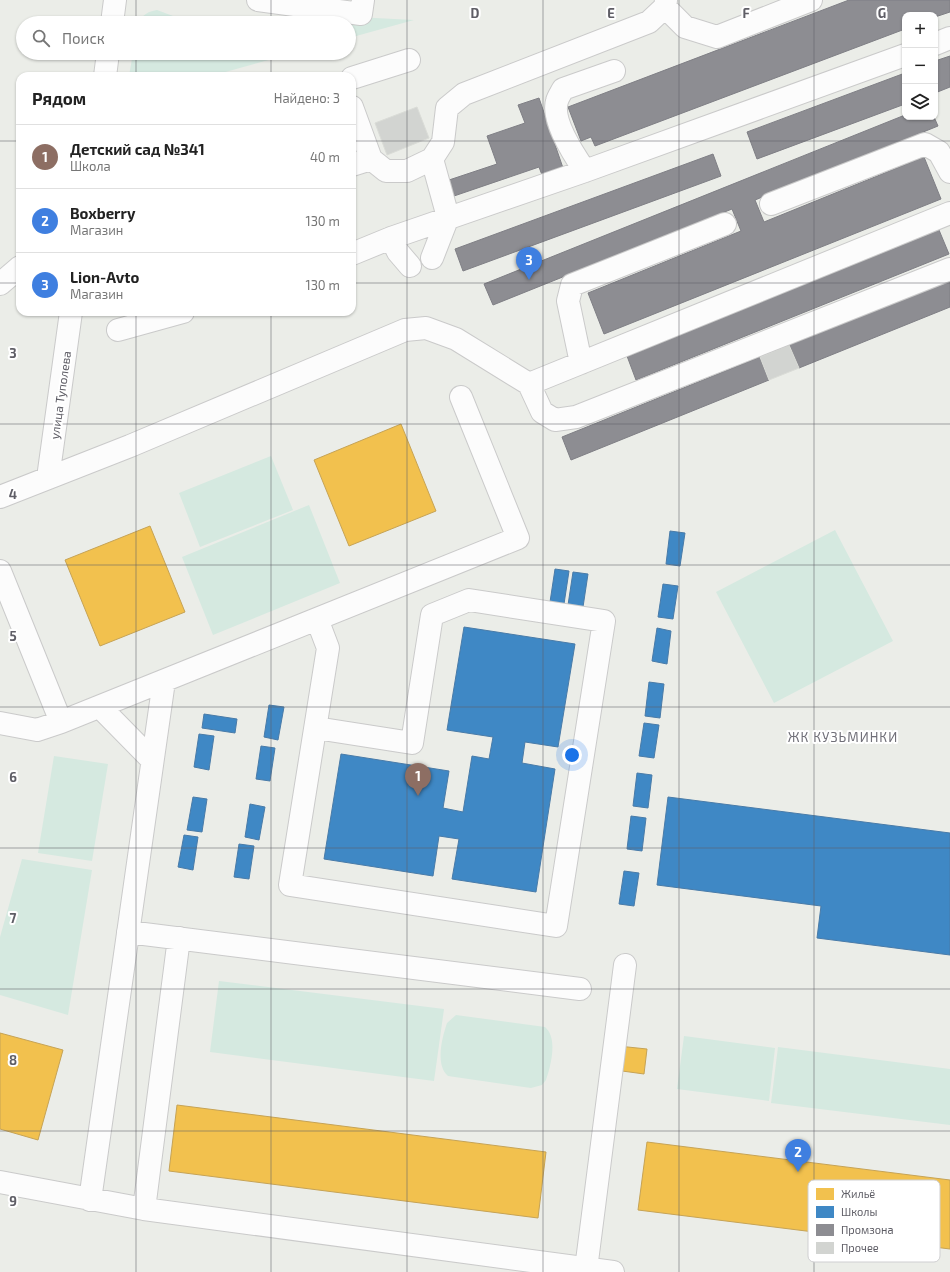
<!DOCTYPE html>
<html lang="ru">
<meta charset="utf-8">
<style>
:root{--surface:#fff;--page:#f2f2f2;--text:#222;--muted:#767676;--line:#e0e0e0;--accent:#909094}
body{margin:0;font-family:"Exo 2",sans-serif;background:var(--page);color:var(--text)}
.controls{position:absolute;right:12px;top:12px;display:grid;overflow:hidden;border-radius:8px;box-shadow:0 1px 3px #0004}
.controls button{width:36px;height:36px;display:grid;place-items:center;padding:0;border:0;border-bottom:1px solid var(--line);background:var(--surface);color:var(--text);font:20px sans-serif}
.you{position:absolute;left:572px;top:755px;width:14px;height:14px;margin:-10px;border:3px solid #fff;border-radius:50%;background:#1a73e8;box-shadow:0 0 0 6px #1a73e833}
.badge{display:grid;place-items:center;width:26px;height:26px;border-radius:50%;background:var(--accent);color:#fff;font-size:13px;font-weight:700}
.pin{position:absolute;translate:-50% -33px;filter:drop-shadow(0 1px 2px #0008)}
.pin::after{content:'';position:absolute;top:21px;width:14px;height:12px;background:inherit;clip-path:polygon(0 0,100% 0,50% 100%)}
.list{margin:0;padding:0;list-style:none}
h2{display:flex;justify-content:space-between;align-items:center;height:52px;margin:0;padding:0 16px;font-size:17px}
h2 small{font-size:13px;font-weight:400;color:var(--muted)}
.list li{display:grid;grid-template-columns:26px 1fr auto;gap:12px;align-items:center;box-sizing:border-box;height:64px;padding:0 16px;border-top:1px solid var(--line)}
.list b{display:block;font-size:15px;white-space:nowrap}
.list p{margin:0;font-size:13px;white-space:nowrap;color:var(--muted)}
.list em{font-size:13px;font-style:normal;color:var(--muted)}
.icon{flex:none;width:22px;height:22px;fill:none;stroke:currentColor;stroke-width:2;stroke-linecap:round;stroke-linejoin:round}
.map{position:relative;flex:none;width:950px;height:1272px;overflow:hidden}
.search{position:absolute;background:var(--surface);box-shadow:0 1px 3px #0004;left:16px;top:16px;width:340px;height:44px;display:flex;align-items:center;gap:10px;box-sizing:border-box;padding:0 14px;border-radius:22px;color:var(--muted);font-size:15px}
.panel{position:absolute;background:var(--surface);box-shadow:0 1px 3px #0004;left:16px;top:72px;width:340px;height:244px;border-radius:12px}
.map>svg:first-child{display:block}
.green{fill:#d5e9e0}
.homes{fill:#f2c14e;stroke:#c6a355}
.schools{fill:#3f88c5;stroke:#497ba8}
.industry{fill:#8d8d92;stroke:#7f7f85}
.building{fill:#d2d4d1;stroke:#dadcd7}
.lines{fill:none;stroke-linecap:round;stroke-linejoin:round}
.minor-casing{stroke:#cacaca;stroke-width:24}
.minor{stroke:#fcfcfc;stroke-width:22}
.grid{fill:none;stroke:#5f5e66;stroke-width:1;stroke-opacity:0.55}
.labels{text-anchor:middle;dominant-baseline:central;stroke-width:4;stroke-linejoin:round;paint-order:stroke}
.street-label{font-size:12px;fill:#5f5e66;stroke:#fff}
.neighbourhood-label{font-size:13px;letter-spacing:1px;fill:#706f78;stroke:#fff}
.key{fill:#fff;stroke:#cfcfd1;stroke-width:1}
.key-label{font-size:11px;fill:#5f5e66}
.grid-label{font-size:13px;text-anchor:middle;font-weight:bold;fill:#5f5e66;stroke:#fff;stroke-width:4;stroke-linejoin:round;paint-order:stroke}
</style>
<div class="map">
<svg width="950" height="1272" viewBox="0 0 950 1272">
<rect width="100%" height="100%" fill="#ebede8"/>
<path class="green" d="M 157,10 L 173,16 L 172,23 L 140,23 C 142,14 148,12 157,10 Z
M 317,15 L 414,20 L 349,38 L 349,23 L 316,23 Z
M 133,53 L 294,53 L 211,76 L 129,76 Z
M 271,456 L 293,510 L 200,547 L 179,493 Z
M 309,505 L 340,583 L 213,635 L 182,557 Z
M 835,530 L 893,641 L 774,703 L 716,592 Z
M 54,756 L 108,764 L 92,861 L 38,853 Z
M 22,859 L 92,870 L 68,1015 L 0,995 L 0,937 Z
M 219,981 L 444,1009 L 434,1081 L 210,1052 Z
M 456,1015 L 545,1027 C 558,1038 551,1065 546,1080 L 542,1085 L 531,1088 L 448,1076 C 435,1065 442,1038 447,1023 Z
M 684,1036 L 775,1048 L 769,1101 L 677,1089 Z
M 778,1047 L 950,1069 L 950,1125 L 771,1103 Z"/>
<path class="homes" d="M 401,424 L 436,511 L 349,546 L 314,460 Z
M 150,526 L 185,612 L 100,646 L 65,560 Z
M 0,1033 L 63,1050 L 38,1140 L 0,1129 Z
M 618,1046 L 647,1049 L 644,1074 L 615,1070 Z
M 177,1105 L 546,1152 L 538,1218 L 169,1171 Z
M 647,1142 L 950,1180 L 950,1249 L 638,1210 Z"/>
<path class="schools" d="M 670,531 L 685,533 L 680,566 L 666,564 Z
M 555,569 L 569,571 L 564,604 L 550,602 Z
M 573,572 L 588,574 L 583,607 L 568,605 Z
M 663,584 L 678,586 L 673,619 L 658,617 Z
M 464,627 L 575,644 L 558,747 L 525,742 L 522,763 L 555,769 L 536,892 L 452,879 L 459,839 L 439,836 L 433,876 L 324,859 L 341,754 L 449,771 L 443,808 L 463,812 L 472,756 L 489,759 L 493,737 L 447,730 Z
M 657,628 L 671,631 L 667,664 L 652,661 Z
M 649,682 L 664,684 L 660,718 L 645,716 Z
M 269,705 L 284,707 L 278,740 L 264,737 Z
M 204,714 L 237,719 L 235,733 L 202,728 Z
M 644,723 L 659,725 L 654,758 L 639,756 Z
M 199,734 L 214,736 L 209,770 L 194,767 Z
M 261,746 L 275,748 L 270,781 L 256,779 Z
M 637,773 L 652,775 L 648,808 L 633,806 Z
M 193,797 L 207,799 L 202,832 L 187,830 Z
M 668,797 L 950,833 L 950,955 L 817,938 L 821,906 L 657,885 Z
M 250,804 L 265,807 L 259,840 L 245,837 Z
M 631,816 L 646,818 L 642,851 L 627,849 Z
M 184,835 L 198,837 L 193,870 L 178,867 Z
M 239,844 L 254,846 L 249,879 L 234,877 Z
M 624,871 L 639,873 L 634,906 L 619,904 Z"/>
<path class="industry" d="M 849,0 L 950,0 L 950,12 L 935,17 L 935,15 L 905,15 L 905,29 L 595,146 L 591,137 L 581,141 L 568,107 Z
M 950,56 L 950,87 L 935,93 L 935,61 Z
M 905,73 L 905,104 L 757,159 L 747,132 Z
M 539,98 L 563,168 L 542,175 L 539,167 L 454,196 L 449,180 L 497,164 L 487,136 L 525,123 L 518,105 Z
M 905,115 L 905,117 L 934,117 L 938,126 L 755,200 L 764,222 L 924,157 L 941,199 L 604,334 L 588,293 L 741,231 L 732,209 L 493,305 L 484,284 Z
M 713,154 L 721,176 L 463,271 L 455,249 Z
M 939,230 L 949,254 L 636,380 L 627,356 Z
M 950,280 L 950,307 L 799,368 L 789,345 Z
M 760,357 L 769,380 L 571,460 L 562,437 Z"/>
<path class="building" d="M 417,107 L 429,138 L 387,155 L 375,123 Z
M 789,345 L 799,368 L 769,380 L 760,357 Z"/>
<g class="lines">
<g class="minor-casing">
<path id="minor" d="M 258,0 L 361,14 L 363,0
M 665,7 L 685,27 L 717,37 L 811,0
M 112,23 L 115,0
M 935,44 L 950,38
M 105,76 L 108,53
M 352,78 L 409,60
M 352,107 L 371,159
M 352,165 L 371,159 L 386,171 L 407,171 L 432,159
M 585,171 C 574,155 551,120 557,101 C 558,97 561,93 563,89 L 614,71
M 771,204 L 925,144 L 939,152 L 950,172
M 391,238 L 398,252 L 410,266
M 352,254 L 391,238 L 585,171 L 905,55
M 432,258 L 448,217 L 432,159 L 443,142 L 447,108 L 464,94 L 649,22 L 665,7 L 666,0
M 0,284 L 20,267
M 118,330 L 183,312
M 581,363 L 568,301 L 572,285 L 725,224
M 529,384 L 542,412 L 555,420 L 576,417 L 950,269
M 48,478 L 71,312
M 0,497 L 130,446 L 405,330 L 426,328 L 456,339 L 529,384 L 950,213
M 0,571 L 61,722
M 100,707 L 152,760
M 0,723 L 37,730 L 61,722 L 518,538 L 461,397
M 316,728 L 412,743 L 432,615 L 469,600 L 604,621 L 556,926 L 290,885 L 328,648 L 317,619
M 128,932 L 580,989
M 0,1182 L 144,1209 L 613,1272
M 90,1200 L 164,681
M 144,1209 L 179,938
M 586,1269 L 625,965"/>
</g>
<use href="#minor" class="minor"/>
</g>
<path class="grid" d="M 136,0 L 136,23M 271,0 L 271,23M 407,0 L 407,1272M 543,0 L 543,1272M 679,0 L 679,1272M 814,0 L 814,1272M 136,53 L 136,76M 271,53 L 271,76M 0,141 L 20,141M 352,141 L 950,141M 0,283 L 20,283M 352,283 L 950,283M 136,312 L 136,1272M 271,312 L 271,1272M 0,424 L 950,424M 0,565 L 950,565M 0,707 L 950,707M 0,848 L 950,848M 0,989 L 950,989M 0,1131 L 950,1131"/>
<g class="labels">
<g class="street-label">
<text transform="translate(60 395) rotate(-82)">улица Туполева</text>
</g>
<g class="neighbourhood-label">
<text x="843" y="737">ЖК КУЗЬМИНКИ</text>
</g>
</g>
<rect x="808" y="1180" width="132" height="82" rx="6" class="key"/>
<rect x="816" y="1188" width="18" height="12" fill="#f2c14e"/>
<rect x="816" y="1206" width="18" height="12" fill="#3f88c5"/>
<rect x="816" y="1224" width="18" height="12" fill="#8d8d92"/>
<rect x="816" y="1242" width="18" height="12" fill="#d2d4d1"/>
<g class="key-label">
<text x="841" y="1198">Жильё</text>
<text x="841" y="1216">Школы</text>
<text x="841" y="1234">Промзона</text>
<text x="841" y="1252">Прочее</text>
</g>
<g class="grid-label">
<text x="475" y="18">D</text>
<text x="611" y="18">E</text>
<text x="746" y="18">F</text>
<text x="882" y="18">G</text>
<text x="13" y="358">3</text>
<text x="13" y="499">4</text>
<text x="13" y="641">5</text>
<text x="13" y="782">6</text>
<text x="13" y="923">7</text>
<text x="13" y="1065">8</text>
<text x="13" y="1206">9</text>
</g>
</svg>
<div class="controls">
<button>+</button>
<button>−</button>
<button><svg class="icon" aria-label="layers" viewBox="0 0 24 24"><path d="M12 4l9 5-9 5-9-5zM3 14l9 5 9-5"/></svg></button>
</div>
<div class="you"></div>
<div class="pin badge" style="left:418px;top:796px;background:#8d6e63">1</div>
<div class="pin badge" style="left:798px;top:1172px;background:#3f7fe0">2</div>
<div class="pin badge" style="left:529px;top:280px;background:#3f7fe0">3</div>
<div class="search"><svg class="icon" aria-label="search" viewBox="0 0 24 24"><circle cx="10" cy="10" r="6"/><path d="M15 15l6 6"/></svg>Поиск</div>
<section class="panel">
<h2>Рядом<small>Найдено: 3</small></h2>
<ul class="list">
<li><span class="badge" style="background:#8d6e63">1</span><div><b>Детский сад №341</b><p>Школа</p></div><em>40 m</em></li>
<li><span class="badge" style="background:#3f7fe0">2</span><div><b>Boxberry</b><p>Магазин</p></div><em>130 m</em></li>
<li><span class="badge" style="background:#3f7fe0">3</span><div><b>Lion-Avto</b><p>Магазин</p></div><em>130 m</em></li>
</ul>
</section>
</div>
